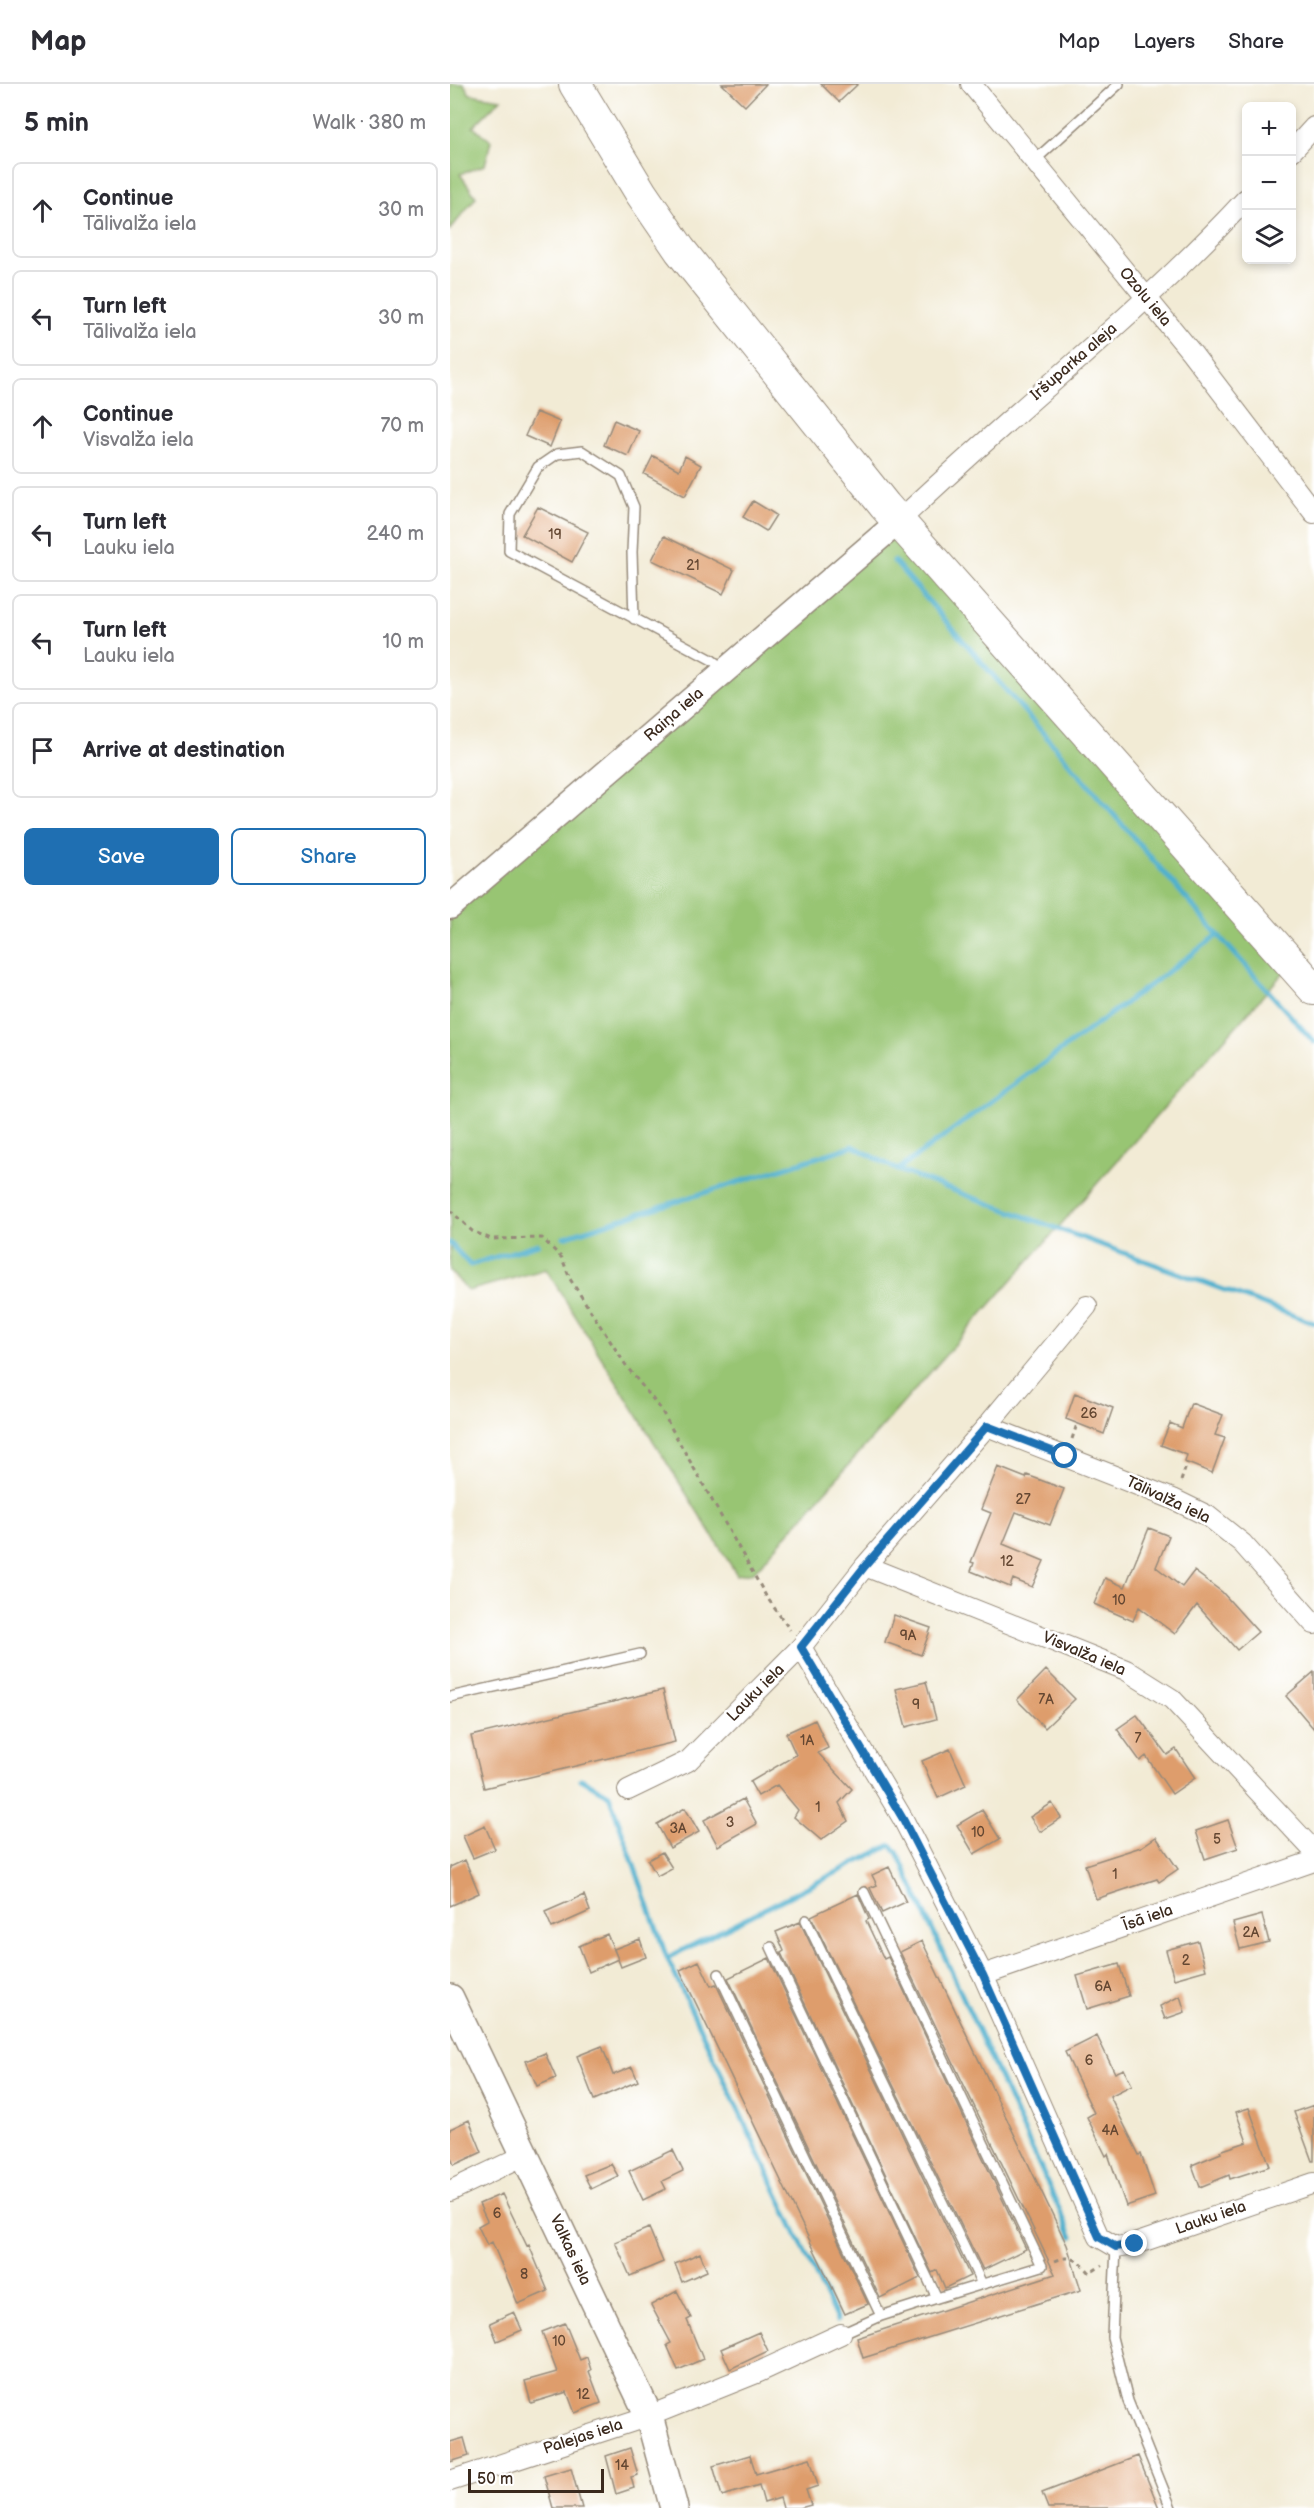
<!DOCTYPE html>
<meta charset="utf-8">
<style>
:root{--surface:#fff;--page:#f2f2f3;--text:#2b2b33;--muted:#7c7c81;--line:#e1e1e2;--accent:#1f6fb2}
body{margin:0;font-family:"Balsamiq Sans",sans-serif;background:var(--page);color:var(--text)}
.controls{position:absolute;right:18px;top:18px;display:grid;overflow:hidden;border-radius:9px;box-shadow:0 3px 9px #0003}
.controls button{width:54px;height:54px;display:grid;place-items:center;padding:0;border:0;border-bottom:2px solid var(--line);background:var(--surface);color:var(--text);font:30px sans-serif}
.scale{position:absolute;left:18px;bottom:15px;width:136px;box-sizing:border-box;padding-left:6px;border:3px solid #3b2a1e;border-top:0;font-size:16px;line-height:21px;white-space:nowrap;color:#3b2a1e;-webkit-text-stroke:4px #fff;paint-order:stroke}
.stop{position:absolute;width:18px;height:18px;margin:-14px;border:4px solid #1f6fb2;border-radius:50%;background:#fff}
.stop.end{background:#1f6fb2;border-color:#fff;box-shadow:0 2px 6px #0008}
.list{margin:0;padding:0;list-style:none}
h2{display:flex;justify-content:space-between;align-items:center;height:78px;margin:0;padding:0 24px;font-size:26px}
h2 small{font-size:20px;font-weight:400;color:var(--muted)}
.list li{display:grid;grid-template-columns:39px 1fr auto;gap:18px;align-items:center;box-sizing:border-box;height:96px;margin:0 12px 12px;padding:0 12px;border:2px solid var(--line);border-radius:9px}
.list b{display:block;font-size:22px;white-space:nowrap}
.list p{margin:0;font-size:20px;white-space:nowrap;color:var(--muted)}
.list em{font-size:20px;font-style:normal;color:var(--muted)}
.actions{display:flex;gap:12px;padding:18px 24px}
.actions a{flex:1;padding:14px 0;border:2px solid var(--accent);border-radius:9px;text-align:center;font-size:21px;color:var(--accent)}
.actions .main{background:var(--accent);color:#fff}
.icon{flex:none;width:33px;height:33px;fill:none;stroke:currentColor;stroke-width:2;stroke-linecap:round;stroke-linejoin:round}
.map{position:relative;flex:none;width:864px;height:2424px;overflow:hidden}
header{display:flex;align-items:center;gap:36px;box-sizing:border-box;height:84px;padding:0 30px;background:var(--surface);border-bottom:2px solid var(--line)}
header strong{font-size:28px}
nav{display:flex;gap:33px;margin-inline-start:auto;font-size:21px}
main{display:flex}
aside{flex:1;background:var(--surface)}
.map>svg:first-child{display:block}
.green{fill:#98c573;stroke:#6a7848;stroke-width:1.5}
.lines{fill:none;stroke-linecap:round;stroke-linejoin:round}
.stream{stroke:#4fb0ce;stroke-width:5}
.building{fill:#de9d6c}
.service-casing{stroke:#968a7a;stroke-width:12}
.minor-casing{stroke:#968a7a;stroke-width:22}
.tertiary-casing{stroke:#968a7a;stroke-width:27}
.secondary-casing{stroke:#968a7a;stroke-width:30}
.trunk-casing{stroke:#968a7a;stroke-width:34}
.path{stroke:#968a7a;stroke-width:3;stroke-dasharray:4.5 4.5;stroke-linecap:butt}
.service{stroke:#fff;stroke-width:9}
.minor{stroke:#fff;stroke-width:20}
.tertiary{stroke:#fff;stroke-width:24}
.secondary{stroke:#fff;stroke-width:27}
.trunk{stroke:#fff;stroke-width:32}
.route{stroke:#1f6fb2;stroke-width:8}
.labels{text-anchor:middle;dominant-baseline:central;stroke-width:5;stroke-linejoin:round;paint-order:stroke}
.number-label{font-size:14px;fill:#644732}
.street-label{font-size:16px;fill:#3b2a1e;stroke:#fff}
</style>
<header>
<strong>Map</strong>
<nav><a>Map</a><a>Layers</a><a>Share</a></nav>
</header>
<main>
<aside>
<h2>5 min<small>Walk · 380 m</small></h2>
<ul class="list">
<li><svg class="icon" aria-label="ahead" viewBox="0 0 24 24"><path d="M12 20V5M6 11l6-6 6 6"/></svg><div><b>Continue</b><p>Tālivalža iela</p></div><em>30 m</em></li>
<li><svg class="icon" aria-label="left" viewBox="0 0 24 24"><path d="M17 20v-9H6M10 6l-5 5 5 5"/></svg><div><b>Turn left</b><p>Tālivalža iela</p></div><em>30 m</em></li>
<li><svg class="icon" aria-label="ahead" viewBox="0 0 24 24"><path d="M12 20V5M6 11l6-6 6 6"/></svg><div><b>Continue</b><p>Visvalža iela</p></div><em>70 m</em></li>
<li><svg class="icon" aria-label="left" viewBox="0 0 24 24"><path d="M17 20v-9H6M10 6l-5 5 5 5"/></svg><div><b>Turn left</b><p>Lauku iela</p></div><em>240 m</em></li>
<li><svg class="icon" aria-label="left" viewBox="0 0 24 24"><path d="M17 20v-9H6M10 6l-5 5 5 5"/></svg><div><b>Turn left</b><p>Lauku iela</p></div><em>10 m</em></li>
<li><svg class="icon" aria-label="arrive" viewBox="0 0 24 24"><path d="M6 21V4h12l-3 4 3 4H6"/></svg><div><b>Arrive at destination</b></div></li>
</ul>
<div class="actions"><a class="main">Save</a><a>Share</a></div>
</aside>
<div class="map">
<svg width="864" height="2424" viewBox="0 0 864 2424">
<rect width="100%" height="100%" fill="#fff"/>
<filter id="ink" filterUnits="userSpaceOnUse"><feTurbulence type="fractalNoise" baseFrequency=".0167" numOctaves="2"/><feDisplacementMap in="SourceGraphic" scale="12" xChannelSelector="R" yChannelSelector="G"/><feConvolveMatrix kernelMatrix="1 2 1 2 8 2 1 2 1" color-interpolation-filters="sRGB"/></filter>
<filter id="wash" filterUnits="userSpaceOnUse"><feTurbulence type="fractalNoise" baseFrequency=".008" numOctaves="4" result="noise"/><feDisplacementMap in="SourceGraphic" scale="24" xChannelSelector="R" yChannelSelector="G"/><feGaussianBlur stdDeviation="1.35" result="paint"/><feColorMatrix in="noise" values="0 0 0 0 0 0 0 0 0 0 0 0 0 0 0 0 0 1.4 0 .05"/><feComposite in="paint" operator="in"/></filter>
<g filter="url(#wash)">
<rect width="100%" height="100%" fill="#f2ebd5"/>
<path class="green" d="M 0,0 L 14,0 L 20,10 L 51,15 L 23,43 L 41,57 L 35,81 L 10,90 L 26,113 L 0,146 Z
M 448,438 L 841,880 L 304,1488 L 287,1491 L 96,1185 L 18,1207 L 0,1187 L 0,823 Z"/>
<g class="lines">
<path class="stream" d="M 444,477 L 768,851 L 864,958
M 448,1086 L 768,851
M 114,1153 L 403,1062 L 448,1086 L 864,1239
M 0,1159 L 20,1181 L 88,1160
M 131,1695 L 159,1711 L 217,1874 L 387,2236
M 217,1874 L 441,1761 L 447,1768 L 622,2153"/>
</g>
<g id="blocks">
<path class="building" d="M 272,0 L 316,0 L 295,22 Z
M 371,0 L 408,0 L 389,18 Z
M 86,328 L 110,338 L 100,363 L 75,352 Z
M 164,336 L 189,347 L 178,372 L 154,361 Z
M 203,372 L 229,386 L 235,372 L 251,381 L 235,412 L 194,390 Z
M 303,417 L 326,431 L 316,447 L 293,433 Z
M 88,423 L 138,448 L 122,478 L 72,451 Z
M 214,452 L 284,486 L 273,510 L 202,476 Z
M 625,1309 L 663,1324 L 654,1350 L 616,1335 Z
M 741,1319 L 773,1331 L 765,1351 L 775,1354 L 762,1389 L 735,1378 L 737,1371 L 711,1361 L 720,1339 L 732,1344 Z
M 548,1383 L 576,1394 L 577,1391 L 614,1405 L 600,1441 L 566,1428 L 553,1460 L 594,1477 L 582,1503 L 563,1495 L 560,1503 L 521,1487 L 524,1479 L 521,1478 L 541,1429 L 531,1425 Z
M 699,1444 L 719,1452 L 706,1483 L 732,1503 L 744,1487 L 772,1508 L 808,1548 L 787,1566 L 747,1521 L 725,1550 L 689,1523 L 683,1537 L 644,1520 L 655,1494 L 675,1503 Z
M 444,1531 L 481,1544 L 471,1571 L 435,1558 Z
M 596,1586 L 625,1615 L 595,1644 L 567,1616 Z
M 864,1588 L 864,1645 L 836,1612 Z
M 476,1598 L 486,1635 L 456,1643 L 446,1605 Z
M 213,1606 L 225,1658 L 34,1704 L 21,1652 Z
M 687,1631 L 717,1671 L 726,1665 L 745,1694 L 722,1710 L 696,1672 L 690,1677 L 667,1645 Z
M 365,1636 L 378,1664 L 368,1669 L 402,1705 L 389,1719 L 398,1737 L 371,1756 L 344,1733 L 348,1726 L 327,1701 L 308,1712 L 300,1698 L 346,1671 L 336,1649 Z
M 500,1665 L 516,1701 L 488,1714 L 472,1677 Z
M 293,1715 L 307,1740 L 268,1762 L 254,1736 Z
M 602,1719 L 611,1734 L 590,1748 L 580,1733 Z
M 235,1724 L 249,1748 L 220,1764 L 207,1740 Z
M 532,1726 L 550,1755 L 524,1770 L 507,1741 Z
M 778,1736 L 788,1764 L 755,1775 L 746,1747 Z
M 35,1742 L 45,1765 L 23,1774 L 13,1752 Z
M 706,1753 L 728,1785 L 709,1798 L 707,1795 L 646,1815 L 635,1781 L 691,1763 Z
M 212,1768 L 222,1784 L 207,1792 L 198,1776 Z
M 15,1776 L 29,1809 L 0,1822 L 0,1783 Z
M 439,1783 L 456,1818 L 432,1829 L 420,1804 L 427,1801 L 422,1791 Z
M 408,1810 L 419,1835 L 416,1837 L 434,1875 L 438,1873 L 576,2165 L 533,2186 L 361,1832 Z
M 134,1811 L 140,1827 L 102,1844 L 95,1828 Z
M 812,1831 L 819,1858 L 790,1865 L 783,1839 Z
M 350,1838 L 520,2192 L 495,2204 L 487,2186 L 482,2189 L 331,1869 L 334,1867 L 326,1848 Z
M 157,1850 L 168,1875 L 139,1888 L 129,1862 Z
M 190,1855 L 196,1873 L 171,1883 L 164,1865 Z
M 472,1857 L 617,2161 L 631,2206 L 413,2274 L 407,2254 L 605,2190 L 450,1868 Z
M 748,1857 L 756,1886 L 724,1895 L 716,1866 Z
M 319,1874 L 470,2194 L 430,2214 L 278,1894 Z
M 249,1877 L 261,1902 L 266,1900 L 418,2220 L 395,2230 L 230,1886 Z
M 669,1880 L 679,1912 L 637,1925 L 627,1892 Z
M 730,1912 L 735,1928 L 715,1935 L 710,1922 Z
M 647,1952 L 665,1989 L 674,1985 L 682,2001 L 660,2012 L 689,2071 L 691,2070 L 705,2112 L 676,2122 L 658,2070 L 656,2072 L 637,2033 L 644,2029 L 615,1968 Z
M 152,1962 L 163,1991 L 182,1983 L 188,1997 L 144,2016 L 127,1972 Z
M 95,1969 L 106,1994 L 87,2002 L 76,1977 Z
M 864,2021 L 864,2077 L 862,2077 L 844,2028 Z
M 799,2024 L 820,2082 L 780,2095 L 779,2091 L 750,2103 L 742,2081 L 771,2069 L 770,2067 L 797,2058 L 786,2028 Z
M 19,2036 L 32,2068 L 4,2081 L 0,2072 L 0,2045 Z
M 223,2066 L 233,2087 L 212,2097 L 216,2105 L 193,2116 L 179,2087 Z
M 161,2080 L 168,2092 L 141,2105 L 134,2091 Z
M 52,2110 L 77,2162 L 79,2161 L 98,2207 L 68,2220 L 42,2158 L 37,2161 L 28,2142 L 37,2137 L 29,2120 Z
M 199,2144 L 213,2178 L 180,2192 L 165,2158 Z
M 250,2169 L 257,2187 L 232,2198 L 225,2180 Z
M 227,2207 L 241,2234 L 237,2236 L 253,2275 L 228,2286 L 217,2261 L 221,2259 L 201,2221 Z
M 64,2228 L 72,2246 L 47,2257 L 40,2239 Z
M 115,2239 L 130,2276 L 137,2273 L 141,2286 L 139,2287 L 151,2319 L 125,2329 L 117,2308 L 81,2319 L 75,2297 L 107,2288 L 92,2248 Z
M 309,2248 L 318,2267 L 280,2285 L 271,2265 Z
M 14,2354 L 19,2372 L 0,2378 L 0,2358 Z
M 180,2364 L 188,2391 L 181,2393 L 184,2404 L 166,2410 L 156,2372 Z
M 300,2371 L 306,2390 L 360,2374 L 368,2402 L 356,2406 L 361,2421 L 350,2424 L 333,2424 L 330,2414 L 314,2419 L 309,2401 L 272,2412 L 263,2382 Z
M 688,2372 L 709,2424 L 598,2424 L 592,2409 Z
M 121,2384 L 132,2424 L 103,2424 L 94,2392 Z"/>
</g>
</g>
<g filter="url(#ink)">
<use href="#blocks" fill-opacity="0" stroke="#968a7a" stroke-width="1.5"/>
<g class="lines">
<g class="service-casing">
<path id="service" d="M 584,77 L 669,0
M 184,535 L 182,468 L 184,423 L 171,392 L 132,367 L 107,370 L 88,383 L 60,430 L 59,467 L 262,576 L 274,585
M 0,1613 L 190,1570
M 414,1808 L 592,2182 L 487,2214
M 356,1836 L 532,2200
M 321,1863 L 487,2214 L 431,2232 L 391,2250
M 269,1890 L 431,2232
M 666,2163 L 662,2253 L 678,2317 L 721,2424"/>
</g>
<g class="minor-casing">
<path id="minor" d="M 521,0 L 741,268 L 864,429
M 842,67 L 864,43
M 448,438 C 562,328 689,231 796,115
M 537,1342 L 723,1415 L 758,1432 L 792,1459 L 864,1540
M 415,1482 L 676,1586 L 722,1615 L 864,1767
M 351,1563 L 453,1735 L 533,1891 L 649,2153 L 666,2163 L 685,2160 L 864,2099
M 178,1706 L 238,1677 L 351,1563 L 415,1482 L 537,1342 L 637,1222
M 533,1891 L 864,1777
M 0,2107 L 75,2071
M 0,2397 L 199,2332 L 309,2288 L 391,2250"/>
</g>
<g class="tertiary-casing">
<path id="tertiary" d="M 0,823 L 448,438"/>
</g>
<g class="secondary-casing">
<path id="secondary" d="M 0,1914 L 199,2332 L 224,2424"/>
</g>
<g class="trunk-casing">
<path id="trunk" d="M 125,0 L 191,109 L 230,166 L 435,422 L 864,905"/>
</g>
<path class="path" d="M 0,1126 L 22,1147 L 41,1155 L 92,1154 L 112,1174 L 120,1195 L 177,1283 L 210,1324 L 316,1512 L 340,1546
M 622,1355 L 627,1340
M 731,1397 L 737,1379
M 605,2177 C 621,2170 629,2176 640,2189 L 652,2181"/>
<use href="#service" class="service"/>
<use href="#minor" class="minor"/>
<use href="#tertiary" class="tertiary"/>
<use href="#secondary" class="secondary"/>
<use href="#trunk" class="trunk"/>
</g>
</g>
<g class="lines" filter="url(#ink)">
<path class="route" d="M 615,1372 L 537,1342 L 415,1482 L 351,1563 L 453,1735 L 533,1891 L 649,2153 L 666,2163 L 685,2160"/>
</g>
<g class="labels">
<g class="number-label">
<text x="105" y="450">19</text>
<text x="243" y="481">21</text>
<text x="639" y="1329">26</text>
<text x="573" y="1415">27</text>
<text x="557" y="1477">12</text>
<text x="669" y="1516">10</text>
<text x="458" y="1551">9A</text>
<text x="596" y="1615">7A</text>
<text x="466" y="1620">9</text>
<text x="688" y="1654">7</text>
<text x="357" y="1656">1A</text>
<text x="368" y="1723">1</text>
<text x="280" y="1738">3</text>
<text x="228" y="1744">3A</text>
<text x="528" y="1748">10</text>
<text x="767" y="1755">5</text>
<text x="665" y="1790">1</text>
<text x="801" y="1848">2A</text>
<text x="736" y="1876">2</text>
<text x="653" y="1902">6A</text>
<text x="639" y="1976">6</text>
<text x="660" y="2046">4A</text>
<text x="47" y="2129">6</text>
<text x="74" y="2190">8</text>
<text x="109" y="2257">10</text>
<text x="133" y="2310">12</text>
<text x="172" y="2381">14</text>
</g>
<g class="street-label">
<text transform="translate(695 213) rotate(50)">Ozolu iela</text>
<text transform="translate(624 278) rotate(-41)">Iršuparka aleja</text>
<text transform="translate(224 631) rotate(-41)">Raiņa iela</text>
<text transform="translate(718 1416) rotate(25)">Tālivalža iela</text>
<text transform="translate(634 1570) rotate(23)">Visvalža iela</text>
<text transform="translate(306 1609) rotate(-45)">Lauku iela</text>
<text transform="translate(698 1834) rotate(-19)">Īsā iela</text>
<text transform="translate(761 2134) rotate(-19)">Lauku iela</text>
<text transform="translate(120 2166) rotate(65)">Valkas iela</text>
<text transform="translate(133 2353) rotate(-18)">Palejas iela</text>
</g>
</g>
</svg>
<div class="controls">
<button>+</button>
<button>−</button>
<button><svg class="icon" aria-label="layers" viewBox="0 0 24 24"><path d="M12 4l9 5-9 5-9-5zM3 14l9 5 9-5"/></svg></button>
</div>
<div class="scale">50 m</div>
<div class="stop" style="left:615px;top:1372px"></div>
<div class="stop end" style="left:685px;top:2160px"></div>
</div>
</main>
